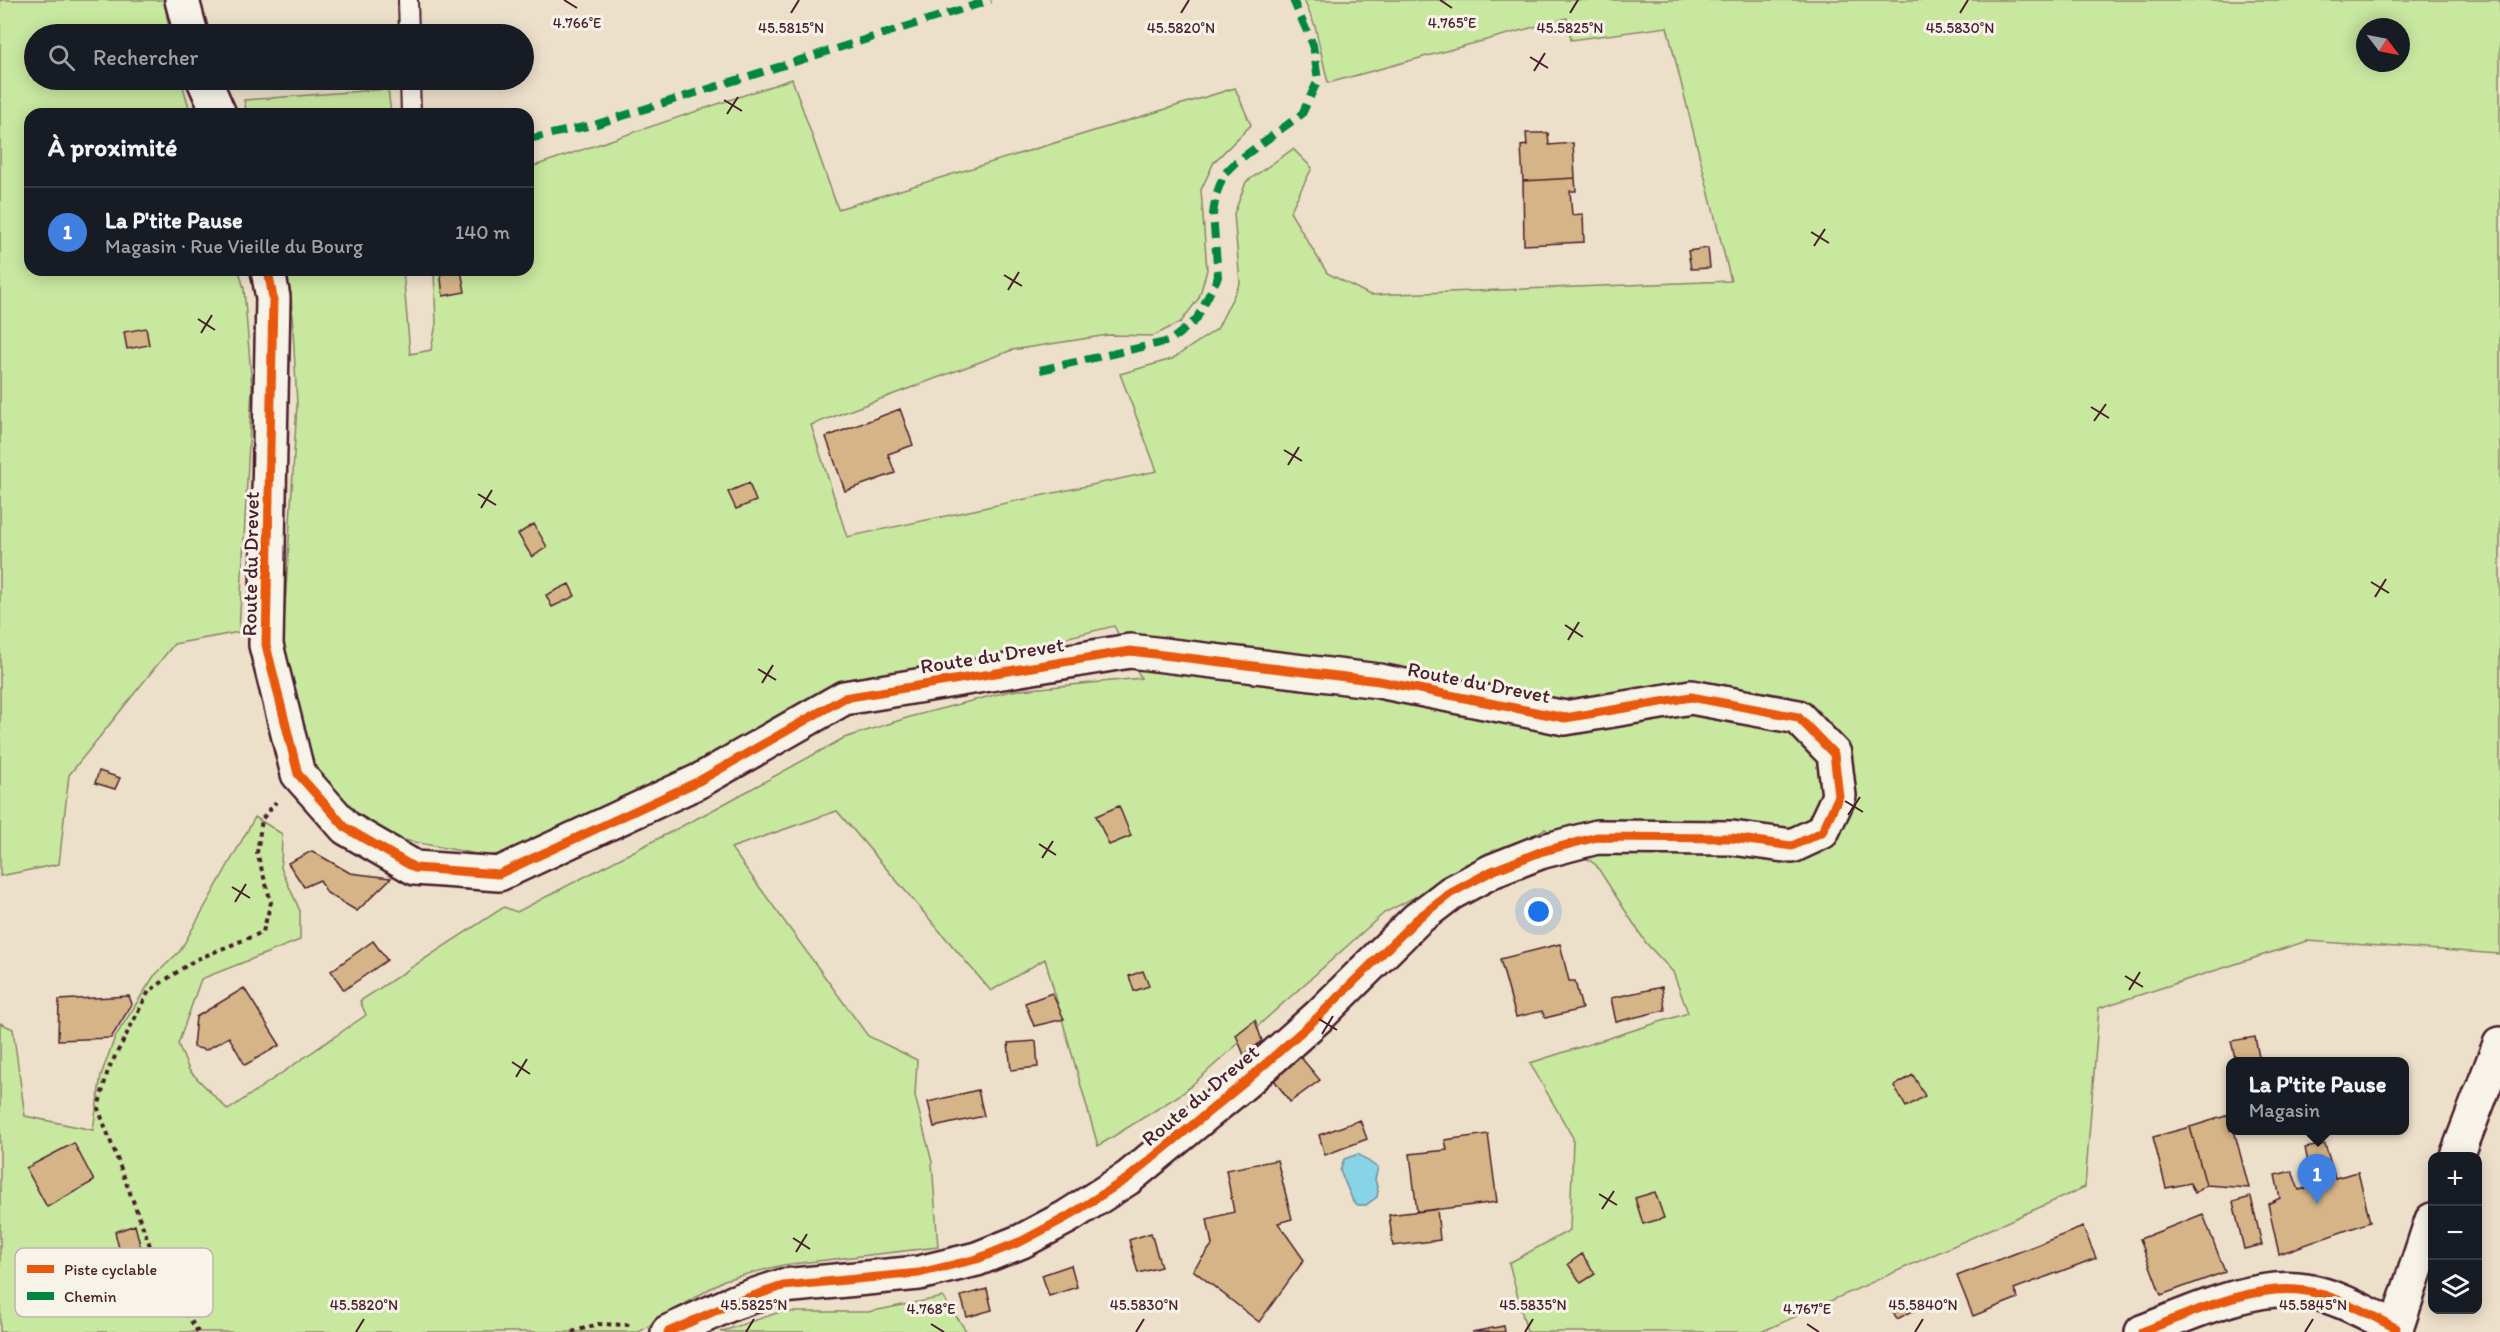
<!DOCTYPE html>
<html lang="fr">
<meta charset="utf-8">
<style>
:root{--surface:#171b24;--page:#242831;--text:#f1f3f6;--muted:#9ea1a6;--line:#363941;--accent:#d1495b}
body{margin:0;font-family:Itim,sans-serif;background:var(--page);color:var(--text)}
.controls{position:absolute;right:18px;bottom:18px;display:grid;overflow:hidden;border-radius:12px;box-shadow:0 3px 15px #0003}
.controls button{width:54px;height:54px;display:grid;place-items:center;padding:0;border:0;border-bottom:2px solid var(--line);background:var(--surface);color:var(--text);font:30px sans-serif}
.compass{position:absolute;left:2356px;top:18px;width:54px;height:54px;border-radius:50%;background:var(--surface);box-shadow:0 3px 15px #0003;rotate:122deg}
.you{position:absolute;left:1539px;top:912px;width:21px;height:21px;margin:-15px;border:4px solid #fff;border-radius:50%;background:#1a73e8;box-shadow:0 0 0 9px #1a73e833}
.badge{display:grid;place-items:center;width:39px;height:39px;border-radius:50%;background:var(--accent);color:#fff;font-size:20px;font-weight:700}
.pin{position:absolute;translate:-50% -50px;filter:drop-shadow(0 2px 3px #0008)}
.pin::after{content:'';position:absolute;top:32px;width:21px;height:18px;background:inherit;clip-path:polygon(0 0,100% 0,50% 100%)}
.popup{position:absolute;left:2226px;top:1057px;width:183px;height:78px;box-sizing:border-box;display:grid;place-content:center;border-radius:12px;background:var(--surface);filter:drop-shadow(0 2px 4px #0005);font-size:20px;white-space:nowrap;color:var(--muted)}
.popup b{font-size:22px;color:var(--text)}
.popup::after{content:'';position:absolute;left:50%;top:100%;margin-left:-12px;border:12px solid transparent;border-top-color:var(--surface)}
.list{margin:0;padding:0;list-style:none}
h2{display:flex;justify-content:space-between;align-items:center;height:78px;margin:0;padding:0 24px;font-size:26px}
h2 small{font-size:20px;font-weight:400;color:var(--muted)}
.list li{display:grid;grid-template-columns:39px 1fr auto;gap:18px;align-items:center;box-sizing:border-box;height:90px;padding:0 24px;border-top:2px solid var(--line)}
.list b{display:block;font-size:22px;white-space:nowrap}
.list p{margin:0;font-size:20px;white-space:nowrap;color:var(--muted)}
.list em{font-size:20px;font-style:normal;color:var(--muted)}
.icon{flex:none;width:33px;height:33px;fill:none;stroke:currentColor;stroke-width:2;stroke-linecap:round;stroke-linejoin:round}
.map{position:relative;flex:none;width:2500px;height:1332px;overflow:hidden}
.search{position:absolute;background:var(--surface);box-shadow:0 3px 15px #0003;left:24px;top:24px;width:510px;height:66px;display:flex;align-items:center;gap:15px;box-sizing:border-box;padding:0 21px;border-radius:33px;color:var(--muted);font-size:22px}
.panel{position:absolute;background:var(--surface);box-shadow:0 3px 15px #0003;left:24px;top:108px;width:510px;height:168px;border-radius:18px}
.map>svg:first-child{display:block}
.green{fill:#c8e8a0;stroke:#898466;stroke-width:1.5;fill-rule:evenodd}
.water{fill:#87d4e6;stroke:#6f8c9b;stroke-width:1.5}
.building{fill:#d5b588;stroke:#4a1f2b;stroke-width:1.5}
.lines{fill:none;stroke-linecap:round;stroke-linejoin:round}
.lane-casing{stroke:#4a1f2b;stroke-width:22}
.street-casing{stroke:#4a1f2b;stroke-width:38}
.secondary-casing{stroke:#4a1f2b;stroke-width:38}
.path{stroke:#4a1f2b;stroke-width:4;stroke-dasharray:4.5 4.5;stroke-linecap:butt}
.lane{stroke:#f7f3e8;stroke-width:18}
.street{stroke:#f7f3e8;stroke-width:33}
.secondary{stroke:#f7f3e8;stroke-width:33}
.quiet{stroke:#00873e;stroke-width:8;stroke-dasharray:15 8;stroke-linecap:butt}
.cycleway-casing{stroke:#f7f3e8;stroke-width:13}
.cycleway{stroke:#e8590c;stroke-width:9}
.ticks{fill:none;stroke:#4a1f2b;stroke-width:2}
.labels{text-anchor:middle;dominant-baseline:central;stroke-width:6;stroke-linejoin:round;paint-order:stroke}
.street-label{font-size:21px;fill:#4a1f2b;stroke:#f7f3e8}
.key{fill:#f7f3e8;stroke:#c3b3af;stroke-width:1.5}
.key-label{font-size:16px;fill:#4a1f2b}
.ticks-label{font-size:15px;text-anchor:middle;fill:#4a1f2b;stroke:#f7f3e8;stroke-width:6;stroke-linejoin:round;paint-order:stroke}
</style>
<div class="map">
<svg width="2500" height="1332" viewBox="0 0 2500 1332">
<rect width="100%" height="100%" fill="#ede0cb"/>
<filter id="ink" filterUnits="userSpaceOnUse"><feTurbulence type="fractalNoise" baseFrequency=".0167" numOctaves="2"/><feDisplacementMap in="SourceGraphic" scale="12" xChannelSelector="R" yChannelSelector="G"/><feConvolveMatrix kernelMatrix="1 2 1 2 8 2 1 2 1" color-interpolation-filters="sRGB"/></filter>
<g filter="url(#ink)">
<path class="green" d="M 0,0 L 164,0 L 170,34 L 34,34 L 34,80 L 181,80 L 191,114 L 30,114 L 30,270 L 239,270 L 244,289 L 252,387 L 239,632 L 174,644 L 69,775 L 59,864 L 0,876 Z
M 1304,0 L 2500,0 L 2500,954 L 2307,941 L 2099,1008 L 2085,1187 L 1761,1332 L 1527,1332 L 1509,1263 L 1570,1230 L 1573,1138 L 1530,1063 L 1688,1013 L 1673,972 L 1646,943 L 1596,865 L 1545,829 L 1384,913 L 1183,1093 L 1098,1146 L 1045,959 L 991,991 L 837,811 L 731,848 L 868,1036 L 917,1060 L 915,1096 L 932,1162 L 938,1247 L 783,1265 L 724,1280 L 639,1332 L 0,1332 L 0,1023 L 13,1029 L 25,1116 L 93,1130 L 101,1075 L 115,1037 L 154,976 L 180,951 L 255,817 L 282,834 L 281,868 L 300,911 L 300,940 L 201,979 L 178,1044 L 189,1070 L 228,1110 L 366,1015 L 360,1001 L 504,907 L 517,912 L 711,811 L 844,738 L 913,716 L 1010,691 L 1141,678 L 1114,626 L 804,701 L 740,743 L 519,851 L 487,856 L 393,838 L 353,817 L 311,760 L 294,712 L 283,641 L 297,404 L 291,293 L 285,270 L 403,270 L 410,354 L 431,350 L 436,324 L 434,270 L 528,270 L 528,168 L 792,79 L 838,209 L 1235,88 L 1251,125 L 1214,162 L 1201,190 L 1207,270 L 1199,298 L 1181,322 L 1153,336 L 1108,335 L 1012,350 L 811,425 L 847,537 L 1157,471 L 1120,374 L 1172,359 L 1217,329 L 1240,283 L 1234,214 L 1246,182 L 1293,149 L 1312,168 L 1290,212 L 1327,273 L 1370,295 L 1731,281 L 1667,27 L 1571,40 L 1567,18 L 1328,83 L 1315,26 ZM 2365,27 L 2401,27 L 2401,63 L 2365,63 Z
M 388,89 L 391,114 L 247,114 L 244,100 Z
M 943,1297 L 967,1332 L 720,1332 L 780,1312 L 868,1312 Z"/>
<path class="water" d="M 1358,1154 L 1378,1168 L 1375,1179 L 1378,1191 L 1377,1197 L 1366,1205 L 1358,1205 L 1353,1201 L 1340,1171 L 1344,1159 Z"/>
<path class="building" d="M 1526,133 L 1548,133 L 1549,145 L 1573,143 L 1575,178 L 1523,181 L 1521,146 L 1527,145 Z
M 1575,178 L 1576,191 L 1570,191 L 1572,215 L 1583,214 L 1584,242 L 1524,245 L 1523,181 Z
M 1708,248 L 1710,268 L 1691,269 L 1688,251 Z
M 440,270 L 461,270 L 465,292 L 443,296 Z
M 146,328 L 149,345 L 127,349 L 124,332 Z
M 900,409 L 913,445 L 888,454 L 895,473 L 845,491 L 826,437 Z
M 749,483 L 756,501 L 736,509 L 728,492 Z
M 534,524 L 547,547 L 532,557 L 518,534 Z
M 569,584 L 575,596 L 552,607 L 546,595 Z
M 99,771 L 120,778 L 115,789 L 95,783 Z
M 1119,806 L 1131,836 L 1109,845 L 1096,816 Z
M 312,851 L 350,873 L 391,878 L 357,911 L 327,893 L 320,880 L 304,887 L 288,863 Z
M 373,941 L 387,960 L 344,990 L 331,971 Z
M 1560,944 L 1569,981 L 1575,981 L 1582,1009 L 1545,1018 L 1542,1011 L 1516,1017 L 1500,959 Z
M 1143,971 L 1149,986 L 1134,991 L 1129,976 Z
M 1662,987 L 1665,1010 L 1616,1022 L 1611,998 Z
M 244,988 L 280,1045 L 245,1065 L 229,1037 L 206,1050 L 193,1047 L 196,1017 Z
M 1052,993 L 1064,1019 L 1034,1026 L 1025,1003 Z
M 129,996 L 132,1004 L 111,1038 L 58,1040 L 59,1000 Z
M 1255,1020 L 1262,1041 L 1244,1055 L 1236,1035 Z
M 2255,1037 L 2260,1062 L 2236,1062 L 2231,1041 Z
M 1036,1041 L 1038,1067 L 1011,1070 L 1008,1043 Z
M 1298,1054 L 1320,1080 L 1290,1102 L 1272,1077 Z
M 1913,1075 L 1925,1096 L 1906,1107 L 1894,1086 Z
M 978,1090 L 984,1116 L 934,1127 L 928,1102 Z
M 2229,1115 L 2230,1130 L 2234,1130 L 2249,1188 L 2206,1185 L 2190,1127 Z
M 1360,1120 L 1367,1139 L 1325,1155 L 1319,1135 Z
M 2190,1127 L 2206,1185 L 2195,1193 L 2190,1183 L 2166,1188 L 2153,1137 Z
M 1488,1134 L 1497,1202 L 1417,1212 L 1410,1154 L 1447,1150 L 1445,1140 Z
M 74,1143 L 94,1181 L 47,1207 L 26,1168 Z
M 2325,1144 L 2335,1178 L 2358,1172 L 2370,1222 L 2279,1254 L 2268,1204 L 2280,1198 L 2275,1175 L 2292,1171 L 2299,1190 L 2313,1186 L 2305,1148 Z
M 1277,1160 L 1292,1219 L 1278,1223 L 1304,1260 L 1259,1322 L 1193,1270 L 1212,1245 L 1207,1219 L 1234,1212 L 1226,1170 Z
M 1655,1192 L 1664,1218 L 1643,1224 L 1635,1198 Z
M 2251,1197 L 2262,1245 L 2244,1249 L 2233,1202 Z
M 1437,1209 L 1440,1240 L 1393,1246 L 1389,1215 Z
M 2203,1214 L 2225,1272 L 2161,1295 L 2140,1239 Z
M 135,1225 L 145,1264 L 119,1271 L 112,1251 L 119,1248 L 115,1232 Z
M 2083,1227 L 2096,1258 L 2014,1289 L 2018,1298 L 1973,1316 L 1957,1276 Z
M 1151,1233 L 1161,1267 L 1138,1273 L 1129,1240 Z
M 1582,1254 L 1595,1274 L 1581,1283 L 1568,1264 Z
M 1071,1265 L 1077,1287 L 1049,1296 L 1042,1275 Z
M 987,1289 L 992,1310 L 967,1317 L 961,1296 Z
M 1917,1299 L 1921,1307 L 1897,1319 L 1893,1311 Z
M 1504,1326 L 1505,1332 L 1472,1332 Z"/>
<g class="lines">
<g class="lane-casing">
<path id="lane" d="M 408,0 L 409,34
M 410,80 L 411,114"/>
</g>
<g class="street-casing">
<path id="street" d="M 182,0 L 191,34
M 204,80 L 219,114
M 268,270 L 273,298 L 266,645 L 298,774 L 346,828 L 415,868 L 499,874 L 699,781 L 844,698 L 1130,651 L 1379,681 L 1565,718 L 1691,697 L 1798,717 L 1834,754 L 1839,796 L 1822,832 L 1792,846 L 1732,838 L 1597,837 L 1540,852 L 1492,871 L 1451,893 L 1417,919 L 1319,1016 L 1245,1082 L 1128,1178 L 1067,1217 L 1022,1241 L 977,1259 L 919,1273 L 783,1286 L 735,1302 L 668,1332"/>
</g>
<g class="secondary-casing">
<path id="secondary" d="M 2457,1156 L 2500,1044
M 2142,1332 C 2189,1314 2255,1282 2306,1291 C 2338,1296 2368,1314 2396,1328
M 2395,1332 L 2432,1220"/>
</g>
<path class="path" d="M 198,1332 L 158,1267 L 98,1108 L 108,1070 L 149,991 L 195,960 L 263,932 L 271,902 L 257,853 L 262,819 L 276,802
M 572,1332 L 598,1324 L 632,1325"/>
<use href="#lane" class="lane"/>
<use href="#street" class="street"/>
<use href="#secondary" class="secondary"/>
<path class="quiet" d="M 528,139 L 597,124 L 991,0
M 1040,370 L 1170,341 L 1196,320 L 1218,277 L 1213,214 L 1216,195 L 1224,174 L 1236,162 L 1302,114 L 1318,80 L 1313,45 L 1293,0"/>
<g class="cycleway-casing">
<path id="cycleway" d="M 268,270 L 273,298 L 266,645 L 298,774 L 346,828 L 415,868 L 499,874 L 699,781 L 844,698 L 1130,651 L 1379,681 L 1565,718 L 1691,697 L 1798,717 L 1834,754 L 1839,796 L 1822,832 L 1792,846 L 1732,838 L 1597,837 L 1540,852 L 1492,871 L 1451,893 L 1417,919 L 1319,1016 L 1245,1082 L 1128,1178 L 1067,1217 L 1022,1241 L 977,1259 L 919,1273 L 783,1286 L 735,1302 L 668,1332
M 2142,1332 C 2189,1314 2255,1282 2306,1291 C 2338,1296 2368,1314 2396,1328 L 2395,1332"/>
</g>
<use href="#cycleway" class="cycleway"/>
</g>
</g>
<path class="ticks" d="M 564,0 L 577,8M 1440,0 L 1452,8M 791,13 L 799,0M 1181,13 L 1189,0M 1570,13 L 1578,0M 1960,13 L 1968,0M 1530,57 L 1548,68M 1534,71 L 1545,53M 724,100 L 742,111M 727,114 L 738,97M 1811,232 L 1829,243M 1814,246 L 1825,229M 1004,275 L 1022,286M 1008,290 L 1019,272M 198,319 L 215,330M 201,333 L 212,315M 2091,407 L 2109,418M 2094,421 L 2106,404M 1284,450 L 1302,461M 1288,465 L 1299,447M 478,494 L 496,505M 481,508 L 492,490M 2371,582 L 2389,593M 2375,597 L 2386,579M 1565,625 L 1583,637M 1568,640 L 1579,622M 758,669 L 776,680M 762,683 L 773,665M 1845,801 L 1863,812M 1848,815 L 1860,797M 1039,844 L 1056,855M 1042,858 L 1053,841M 232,887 L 250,898M 235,902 L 246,884M 2125,976 L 2143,987M 2129,990 L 2140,972M 1319,1019 L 1337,1030M 1322,1034 L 1333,1016M 512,1062 L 530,1074M 516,1077 L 527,1059M 1599,1194 L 1617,1205M 1602,1209 L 1614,1191M 793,1238 L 810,1249M 796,1252 L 807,1234M 931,1324 L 944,1332M 1807,1324 L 1819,1332M 356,1332 L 364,1319M 746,1332 L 754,1319M 1136,1332 L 1144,1319M 1525,1332 L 1533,1319M 1915,1332 L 1923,1319M 2305,1332 L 2313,1319"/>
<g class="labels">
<g class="street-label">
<text transform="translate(250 564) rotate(-89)">Route du Drevet</text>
<text transform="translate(992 655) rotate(-9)">Route du Drevet</text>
<text transform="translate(1479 682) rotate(11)">Route du Drevet</text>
<text transform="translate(1200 1095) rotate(-40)">Route du Drevet</text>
</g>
</g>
<rect x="15" y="1248" width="198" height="69" rx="9" class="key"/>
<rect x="27" y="1265" width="27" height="8" fill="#e8590c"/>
<rect x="27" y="1292" width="27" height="8" fill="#00873e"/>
<g class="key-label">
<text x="64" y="1275">Piste cyclable</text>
<text x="64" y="1302">Chemin</text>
</g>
<g class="ticks-label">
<text x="577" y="28">4.766°E</text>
<text x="1452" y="28">4.765°E</text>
<text x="791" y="33">45.5815°N</text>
<text x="1181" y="33">45.5820°N</text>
<text x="1570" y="33">45.5825°N</text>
<text x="1960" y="33">45.5830°N</text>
<text x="364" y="1310">45.5820°N</text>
<text x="754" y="1310">45.5825°N</text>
<text x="1144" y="1310">45.5830°N</text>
<text x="1533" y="1310">45.5835°N</text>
<text x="1923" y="1310">45.5840°N</text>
<text x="2313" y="1310">45.5845°N</text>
<text x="931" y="1314">4.768°E</text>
<text x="1807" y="1314">4.767°E</text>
</g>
</svg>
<div class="controls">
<button>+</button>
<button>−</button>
<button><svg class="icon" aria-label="layers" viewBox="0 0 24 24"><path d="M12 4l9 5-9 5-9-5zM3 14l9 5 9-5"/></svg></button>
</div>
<svg class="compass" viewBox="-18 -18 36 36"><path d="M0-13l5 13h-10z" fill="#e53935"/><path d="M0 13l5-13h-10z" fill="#9ea1a6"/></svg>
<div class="you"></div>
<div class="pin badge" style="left:2317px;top:1204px;background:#3f7fe0">1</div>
<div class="popup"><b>La P'tite Pause</b>Magasin</div>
<div class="search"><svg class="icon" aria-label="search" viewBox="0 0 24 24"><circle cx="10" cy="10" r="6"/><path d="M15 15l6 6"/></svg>Rechercher</div>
<section class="panel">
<h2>À proximité<small></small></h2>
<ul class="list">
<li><span class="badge" style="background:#3f7fe0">1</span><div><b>La P'tite Pause</b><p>Magasin · Rue Vieille du Bourg</p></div><em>140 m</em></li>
</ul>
</section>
</div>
